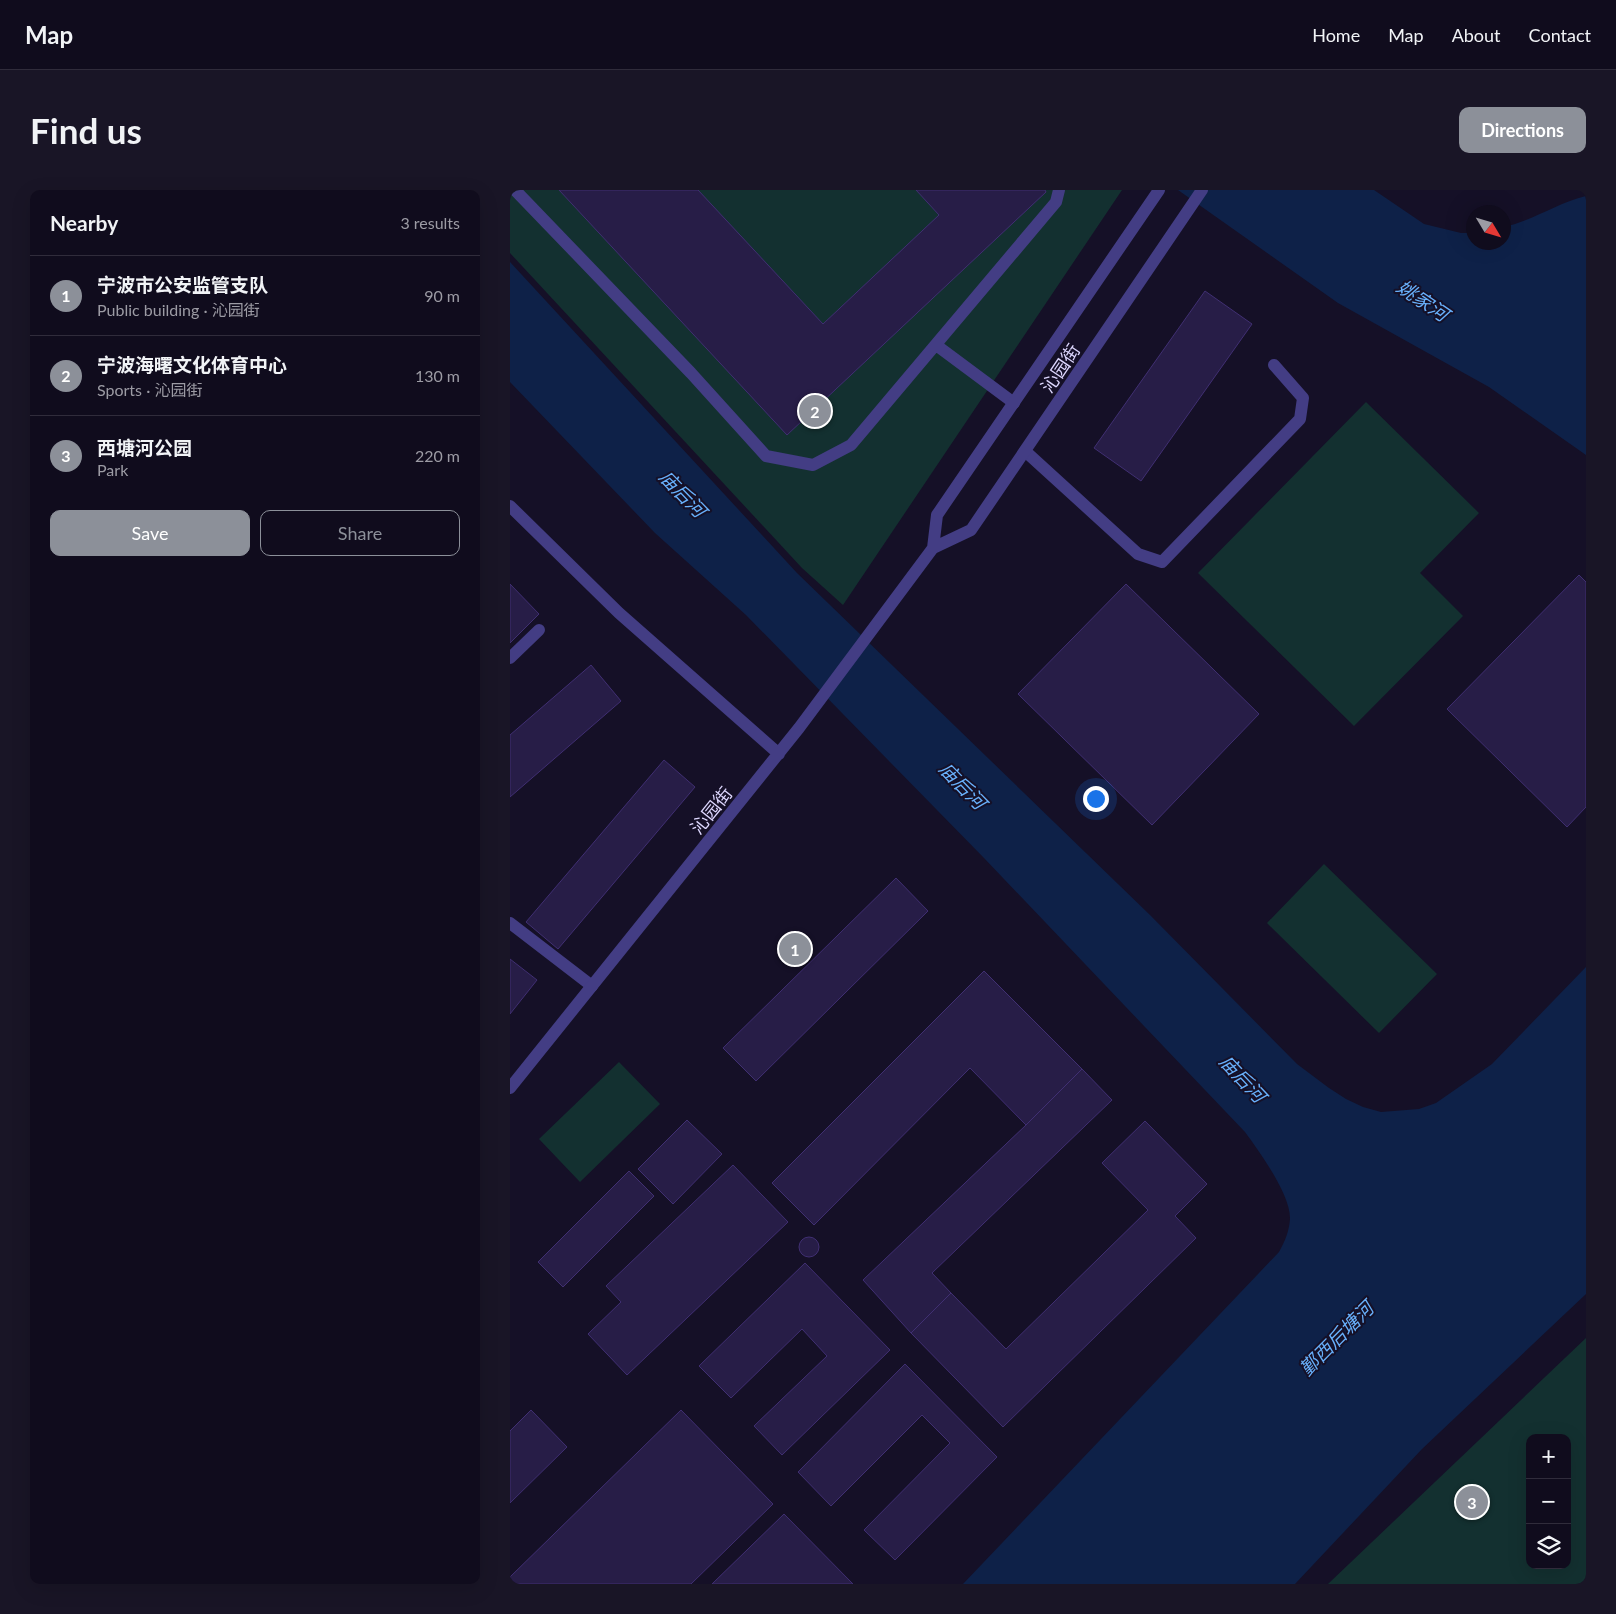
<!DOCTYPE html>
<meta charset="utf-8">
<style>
:root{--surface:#100c1d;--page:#191526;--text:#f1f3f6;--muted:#9c9ba4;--line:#302c3b;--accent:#8c9099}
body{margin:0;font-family:Lato,"Noto Sans SC",sans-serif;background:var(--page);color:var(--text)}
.controls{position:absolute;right:15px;bottom:15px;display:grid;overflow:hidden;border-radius:10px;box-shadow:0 5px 20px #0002}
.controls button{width:45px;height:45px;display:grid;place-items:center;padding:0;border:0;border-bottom:1px solid var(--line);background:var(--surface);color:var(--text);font:25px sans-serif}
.compass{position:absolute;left:956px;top:15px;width:45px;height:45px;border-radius:50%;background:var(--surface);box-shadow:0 5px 20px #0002;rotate:128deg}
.you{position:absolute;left:585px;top:608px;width:18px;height:18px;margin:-12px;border:4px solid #fff;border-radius:50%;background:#1a73e8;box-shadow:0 0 0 8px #1a73e833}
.badge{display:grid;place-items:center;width:32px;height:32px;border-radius:50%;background:var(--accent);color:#fff;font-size:16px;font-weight:700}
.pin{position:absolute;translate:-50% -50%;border:2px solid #fff;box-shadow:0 1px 5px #0006}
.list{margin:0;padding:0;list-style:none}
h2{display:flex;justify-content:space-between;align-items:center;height:65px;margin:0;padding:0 20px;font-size:21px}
h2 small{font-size:16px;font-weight:400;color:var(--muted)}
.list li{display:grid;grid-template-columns:32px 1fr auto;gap:15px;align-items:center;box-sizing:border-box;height:80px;padding:0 20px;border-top:1px solid var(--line)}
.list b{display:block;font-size:19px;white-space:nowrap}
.list p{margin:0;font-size:16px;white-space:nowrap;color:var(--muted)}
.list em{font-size:16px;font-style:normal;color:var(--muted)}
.actions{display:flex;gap:10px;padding:15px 20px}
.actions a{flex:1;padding:11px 0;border:1px solid var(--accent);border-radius:10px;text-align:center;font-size:18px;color:var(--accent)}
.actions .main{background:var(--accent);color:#fff}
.icon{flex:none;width:28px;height:28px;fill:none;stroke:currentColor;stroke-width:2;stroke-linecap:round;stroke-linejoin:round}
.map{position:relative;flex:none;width:1076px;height:1394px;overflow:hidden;border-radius:10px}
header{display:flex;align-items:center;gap:30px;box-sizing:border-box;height:70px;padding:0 25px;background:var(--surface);border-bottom:1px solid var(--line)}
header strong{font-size:24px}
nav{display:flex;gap:28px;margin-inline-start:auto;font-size:18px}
.intro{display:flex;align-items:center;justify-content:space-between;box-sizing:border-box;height:120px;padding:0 30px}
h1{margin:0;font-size:35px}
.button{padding:12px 22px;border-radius:10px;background:var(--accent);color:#fff;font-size:18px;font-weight:700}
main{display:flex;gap:30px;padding:0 30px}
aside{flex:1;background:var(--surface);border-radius:10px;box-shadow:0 5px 20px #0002}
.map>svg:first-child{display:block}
.green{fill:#133030;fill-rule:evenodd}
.water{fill:#0e2148}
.building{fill:#271d47;stroke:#402f72}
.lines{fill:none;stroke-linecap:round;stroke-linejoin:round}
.service{stroke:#433d84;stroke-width:12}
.minor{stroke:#433d84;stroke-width:12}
.labels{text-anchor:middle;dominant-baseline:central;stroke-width:4;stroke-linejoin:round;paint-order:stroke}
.street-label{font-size:18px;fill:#ddd7fe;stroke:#151027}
.water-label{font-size:19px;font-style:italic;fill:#68b0fb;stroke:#151027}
</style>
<header>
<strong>Map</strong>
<nav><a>Home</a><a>Map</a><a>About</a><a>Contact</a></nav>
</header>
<div class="intro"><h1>Find us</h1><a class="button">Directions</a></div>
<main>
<aside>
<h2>Nearby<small>3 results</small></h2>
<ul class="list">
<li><span class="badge">1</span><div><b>宁波市公安监管支队</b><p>Public building · 沁园街</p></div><em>90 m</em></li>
<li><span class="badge">2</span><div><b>宁波海曙文化体育中心</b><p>Sports · 沁园街</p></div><em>130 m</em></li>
<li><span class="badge">3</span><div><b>西塘河公园</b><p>Park</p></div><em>220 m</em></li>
</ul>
<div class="actions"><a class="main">Save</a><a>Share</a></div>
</aside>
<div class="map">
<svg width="1076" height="1394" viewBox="0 0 1076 1394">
<rect width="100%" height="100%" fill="#151027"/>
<path class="green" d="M 0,0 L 612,0 L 333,415 L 292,378 L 0,63 Z
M 856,212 L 969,323 L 910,383 L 953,426 L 844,536 L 688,383 Z
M 814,674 L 927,784 L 869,843 L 757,733 Z
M 109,872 L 150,914 L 70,992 L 29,949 Z
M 1076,1148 L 1076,1394 L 818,1394 ZM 1020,1248 L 1057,1248 L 1057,1375 L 1020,1375 Z"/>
<path class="water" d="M 668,0 L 864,0 L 914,34 L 951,43 L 963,43 L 964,52 L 994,52 L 994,37 C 1022,31 1047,13 1076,6 L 1076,265 L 979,197 L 828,113 Z
M 0,72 L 287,383 L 640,725 L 787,874 L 819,898 L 836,909 L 853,917 L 871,922 L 909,919 L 926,913 L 982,874 L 1076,777 L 1076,1104 L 912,1259 L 785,1394 L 453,1394 L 769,1062 C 775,1051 779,1042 780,1029 C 781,1005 749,961 735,942 L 474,668 L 236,425 L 145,343 L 0,192 Z"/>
<path class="building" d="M 49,0 L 188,0 L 313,134 L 429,25 L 406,0 L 535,0 L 536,2 L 277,245 Z
M 695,101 L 742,134 L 631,291 L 584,258 Z
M 1069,385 L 1076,392 L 1076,617 L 1057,637 L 937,519 Z
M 0,394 L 29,424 L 0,453 Z
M 616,394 L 749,524 L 642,635 L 508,504 Z
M 81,475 L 111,511 L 0,607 L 0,545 Z
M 154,570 L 185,597 L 48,759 L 16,732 Z
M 386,688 L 418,721 L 246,891 L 213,858 Z
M 0,769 L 27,790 L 0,824 Z
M 474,781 L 572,879 L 516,935 L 460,878 L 304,1035 L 262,993 Z
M 572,879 L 602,910 L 422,1083 L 441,1103 L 401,1143 L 353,1090 L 516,935 Z
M 177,930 L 212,964 L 163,1014 L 128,979 Z
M 635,931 L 697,994 L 665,1026 L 686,1048 L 493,1237 L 401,1143 L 441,1103 L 496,1159 L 638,1020 L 592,973 Z
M 223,975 L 278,1032 L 117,1185 L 78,1144 L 111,1112 L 96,1096 Z
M 119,981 L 144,1006 L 53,1097 L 28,1072 Z
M289 1057a10 10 0 1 1 20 0a10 10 0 1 1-20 0Z
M 295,1073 L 380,1160 L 272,1265 L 244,1236 L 317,1166 L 292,1139 L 221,1208 L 189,1176 Z
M 395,1174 L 487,1267 L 385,1370 L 354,1340 L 440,1253 L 412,1225 L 321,1316 L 288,1282 Z
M 21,1220 L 57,1257 L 0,1313 L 0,1241 Z
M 171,1220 L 263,1314 L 181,1394 L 0,1394 L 0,1387 Z
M 274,1324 L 343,1394 L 202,1394 Z"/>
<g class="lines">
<path class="service" d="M 5,0 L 181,183 L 256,266 L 303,275 L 341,255 L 546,12 L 549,0
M 426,155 L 504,213
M 515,261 L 628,364 L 652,372 L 790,229 L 793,208 L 764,175
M 0,468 L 29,440
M 0,733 L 82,796"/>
<path class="minor" d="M 0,316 L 109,423 L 269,564
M 423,358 L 427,325 L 649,0
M 0,898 L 289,538 L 423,358 L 461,340 L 692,0"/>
</g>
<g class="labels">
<g class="street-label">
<text transform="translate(550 178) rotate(-56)">沁园街</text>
<text transform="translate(201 620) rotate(-51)">沁园街</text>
</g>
<g class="water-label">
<text transform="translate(913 110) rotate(34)">姚家河</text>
<text transform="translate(173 303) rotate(46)">庙后河</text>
<text transform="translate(453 595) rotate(46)">庙后河</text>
<text transform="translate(733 888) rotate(47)">庙后河</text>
<text transform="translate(826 1148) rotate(-45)">鄞西后塘河</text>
</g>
</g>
</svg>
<div class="controls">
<button>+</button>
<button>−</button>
<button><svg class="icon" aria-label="layers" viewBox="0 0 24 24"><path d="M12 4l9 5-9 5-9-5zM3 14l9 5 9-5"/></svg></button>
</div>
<svg class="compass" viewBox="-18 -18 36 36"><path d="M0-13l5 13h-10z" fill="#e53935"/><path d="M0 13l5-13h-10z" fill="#9c9ba4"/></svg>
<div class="you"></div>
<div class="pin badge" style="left:285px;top:759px">1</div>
<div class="pin badge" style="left:305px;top:221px">2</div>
<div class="pin badge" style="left:962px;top:1312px">3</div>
</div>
</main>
